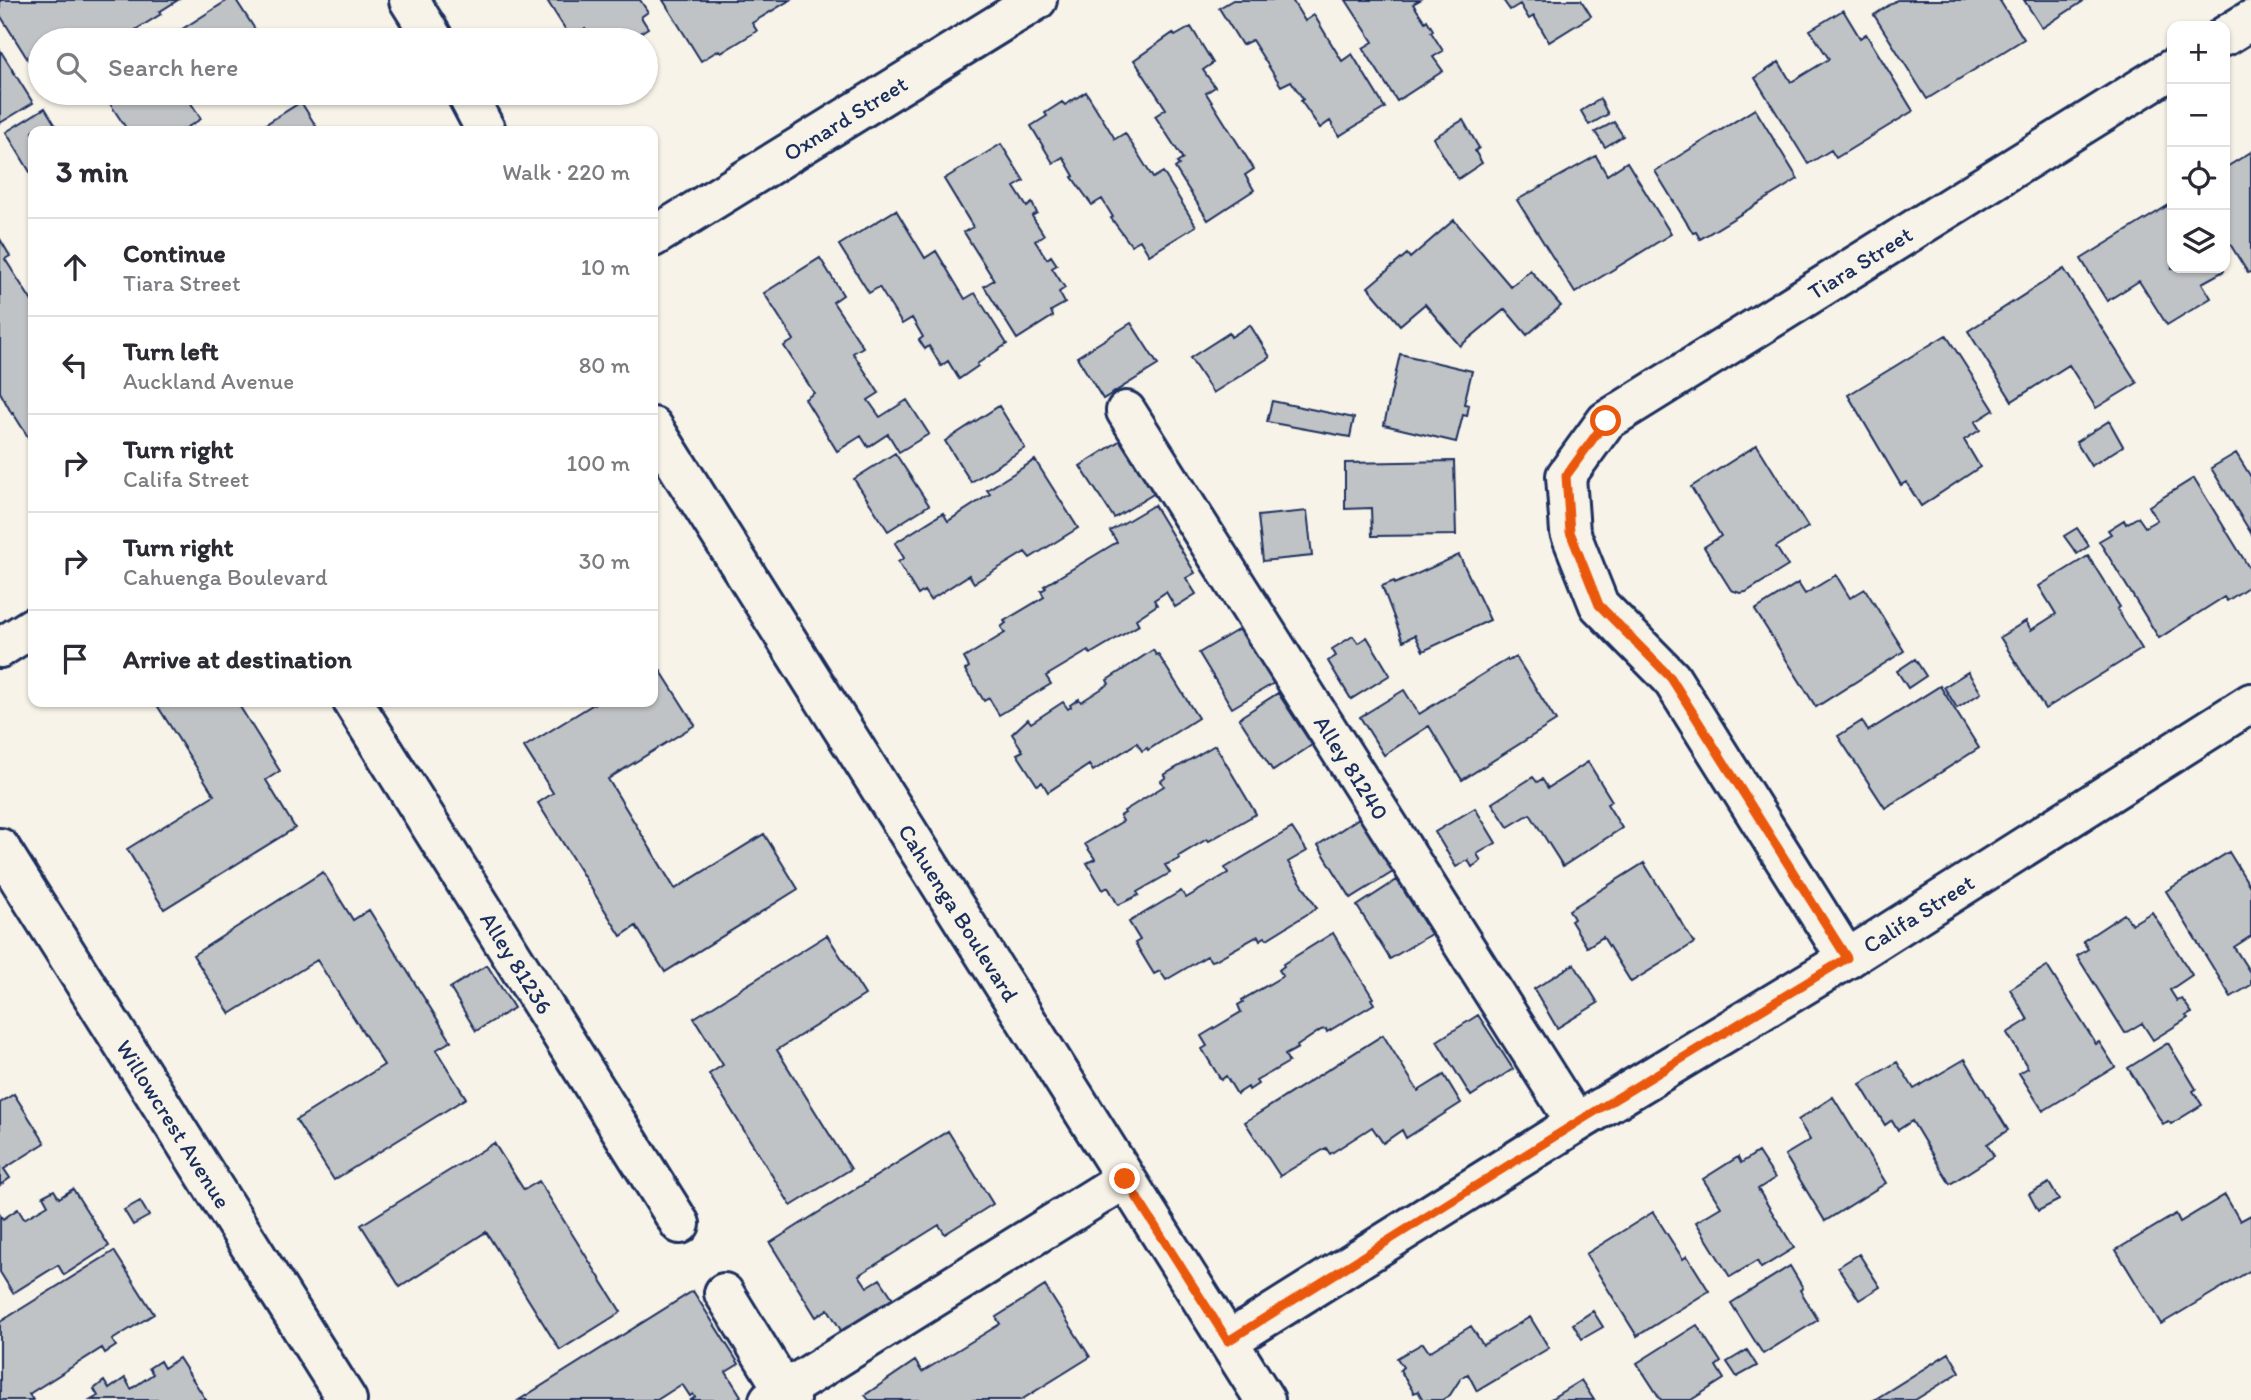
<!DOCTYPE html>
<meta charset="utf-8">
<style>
:root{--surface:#fff;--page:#f2f2f3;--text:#2b2b33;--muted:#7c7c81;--line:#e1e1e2}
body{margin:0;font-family:Itim,sans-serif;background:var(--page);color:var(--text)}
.controls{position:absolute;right:21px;top:21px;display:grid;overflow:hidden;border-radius:14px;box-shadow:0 2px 5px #0004}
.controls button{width:63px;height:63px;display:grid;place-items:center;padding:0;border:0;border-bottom:2px solid var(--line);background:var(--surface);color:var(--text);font:35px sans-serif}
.stop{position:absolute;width:21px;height:21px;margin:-16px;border:5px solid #ea580c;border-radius:50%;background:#fff}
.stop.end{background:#ea580c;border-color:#fff;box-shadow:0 2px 7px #0008}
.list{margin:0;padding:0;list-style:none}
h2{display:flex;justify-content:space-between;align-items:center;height:91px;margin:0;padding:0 28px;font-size:30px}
h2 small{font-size:23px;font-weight:400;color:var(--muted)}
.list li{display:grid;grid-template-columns:46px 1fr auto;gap:21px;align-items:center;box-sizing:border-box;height:98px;padding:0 28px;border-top:2px solid var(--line)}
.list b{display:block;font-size:26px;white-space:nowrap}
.list p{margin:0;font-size:23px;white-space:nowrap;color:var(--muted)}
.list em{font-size:23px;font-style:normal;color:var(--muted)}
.icon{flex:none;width:38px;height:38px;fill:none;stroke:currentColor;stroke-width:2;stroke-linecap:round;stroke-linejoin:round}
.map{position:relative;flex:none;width:2251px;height:1400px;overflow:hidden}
.search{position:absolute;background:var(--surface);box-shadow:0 2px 5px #0004;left:28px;top:28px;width:630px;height:77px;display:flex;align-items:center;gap:18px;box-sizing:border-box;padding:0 24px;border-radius:38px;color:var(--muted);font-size:26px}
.panel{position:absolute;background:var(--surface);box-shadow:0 2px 5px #0004;left:28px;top:126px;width:630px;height:581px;border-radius:14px}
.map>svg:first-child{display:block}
.building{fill:#c0c3c5;stroke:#1b2f5e;stroke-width:2}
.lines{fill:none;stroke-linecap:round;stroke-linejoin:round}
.minor-casing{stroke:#1b2f5e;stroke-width:44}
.major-casing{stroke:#1b2f5e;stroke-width:44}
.minor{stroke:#f7f3e8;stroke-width:38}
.major{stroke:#f7f3e8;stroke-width:38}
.route{stroke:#ea580c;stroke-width:9}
.labels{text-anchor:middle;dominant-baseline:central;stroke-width:6;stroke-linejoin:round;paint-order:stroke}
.street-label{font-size:23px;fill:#1b2f5e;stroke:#f7f3e8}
</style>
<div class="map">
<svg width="2251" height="1400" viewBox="0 0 2251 1400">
<rect width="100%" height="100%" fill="#f7f3e8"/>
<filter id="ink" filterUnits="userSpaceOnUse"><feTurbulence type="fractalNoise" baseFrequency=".0143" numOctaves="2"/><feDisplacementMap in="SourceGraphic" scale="14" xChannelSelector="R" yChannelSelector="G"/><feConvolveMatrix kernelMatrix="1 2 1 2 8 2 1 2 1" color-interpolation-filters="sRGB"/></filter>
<g filter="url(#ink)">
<path class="building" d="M 0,0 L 178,0 L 159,12 L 161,14 L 119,40 L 40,40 L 40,79 L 0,15 Z
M 228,0 L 236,0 L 262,40 L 165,40 Z
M 552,0 L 640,0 L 648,12 L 641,17 L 648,28 L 629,40 L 592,40 L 585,29 L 571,38 L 548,2 Z
M 663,0 L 790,0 L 752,23 L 757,31 L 721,53 L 719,50 L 701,61 Z
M 1233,0 L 1292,0 L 1305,21 L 1314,15 L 1342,61 L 1352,54 L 1385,108 L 1339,136 L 1330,121 L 1320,128 L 1301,101 L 1303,99 L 1291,81 L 1281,86 L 1252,40 L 1242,45 L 1219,8 Z
M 1346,0 L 1420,0 L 1413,4 L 1425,22 L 1427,20 L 1433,30 L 1431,32 L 1443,51 L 1433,57 L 1443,71 L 1397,101 L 1363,48 L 1373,42 Z
M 1503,0 L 1581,0 L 1591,16 L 1549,42 L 1534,16 L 1529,19 L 1520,4 L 1510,10 Z
M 1897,0 L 2002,0 L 2000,1 L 2024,39 L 1927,99 L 1874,15 Z
M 2024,0 L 2085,0 L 2042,28 Z
M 1843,10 L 1860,38 L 1866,34 L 1913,111 L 1836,158 L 1831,150 L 1808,164 L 1755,78 L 1779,62 L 1791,82 L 1829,59 L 1810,30 Z
M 1191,27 L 1213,63 L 1203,70 L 1215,87 L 1206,93 L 1254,169 L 1245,175 L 1254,190 L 1208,220 L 1175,168 L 1179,165 L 1177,163 L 1183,159 L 1155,116 L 1166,109 L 1134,60 L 1173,33 L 1175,36 Z
M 0,50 L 33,103 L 0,123 Z
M 1086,92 L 1115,139 L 1125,133 L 1153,178 L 1163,172 L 1196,226 L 1149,255 L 1140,240 L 1131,245 L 1111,218 L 1113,217 L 1102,199 L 1092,205 L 1072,177 L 1074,176 L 1063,157 L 1053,163 L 1031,126 L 1047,116 L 1045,113 L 1062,102 L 1065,105 Z
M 103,93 L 201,93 L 189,100 L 201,119 L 181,131 L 128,131 Z
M 1600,99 L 1608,114 L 1589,125 L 1581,111 Z
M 301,102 L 319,131 L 255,131 Z
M 45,108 L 59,131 L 33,131 L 33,177 L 6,132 Z
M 1755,109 L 1798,179 L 1700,239 L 1696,232 L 1693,233 L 1655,171 Z
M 1463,120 L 1479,148 L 1475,151 L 1482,163 L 1458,179 L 1433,138 Z
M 1614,122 L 1623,136 L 1605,147 L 1595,132 Z
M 1001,144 L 1024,181 L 1014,187 L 1027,207 L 1032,203 L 1037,213 L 1032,216 L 1044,235 L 1035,241 L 1047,259 L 1051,256 L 1057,265 L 1052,268 L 1065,288 L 1059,292 L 1065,303 L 1051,311 L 1053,316 L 1017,339 L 984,286 L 994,280 L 964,232 L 973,227 L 944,179 Z
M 2251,152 L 2251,272 L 2248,273 L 2225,236 L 2225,168 Z
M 1596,156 L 1607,175 L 1627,162 L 1671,234 L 1575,293 L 1517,200 Z
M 2172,203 L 2172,268 L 2222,268 L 2224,271 L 2202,283 L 2211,298 L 2167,325 L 2139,281 L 2107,301 L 2081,259 Z
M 896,210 L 925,258 L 936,251 L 965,299 L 975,293 L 1007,344 L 977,364 L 978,366 L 959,379 L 948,361 L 941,366 L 929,346 L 925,349 L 919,340 L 923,337 L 912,318 L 902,324 L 879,287 L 869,293 L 839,245 Z
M 1454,220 L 1511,287 L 1530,270 L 1561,306 L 1527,335 L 1505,309 L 1460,346 L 1425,304 L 1400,325 L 1368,287 L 1407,254 L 1410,258 Z
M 0,239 L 10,256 L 5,259 L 33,303 L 33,445 L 13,413 L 12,414 L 0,392 Z
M 820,258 L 843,295 L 833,302 L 863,347 L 853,353 L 879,393 L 868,400 L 880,417 L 907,400 L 929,434 L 899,452 L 888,434 L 868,447 L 861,436 L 837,451 L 805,399 L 814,393 L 784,346 L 794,340 L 764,293 Z
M 2064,269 L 2137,383 L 2096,408 L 2069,365 L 2012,401 L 1968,331 Z
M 1131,323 L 1158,365 L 1103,399 L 1077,357 Z
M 1250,325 L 1270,357 L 1213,393 L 1190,358 L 1229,333 L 1231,337 Z
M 1946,335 L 1994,410 L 1975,422 L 1980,430 L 1964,440 L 1980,467 L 1921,506 L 1906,482 L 1901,485 L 1848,395 Z
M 1400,354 L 1472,371 L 1464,404 L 1469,405 L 1467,416 L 1463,415 L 1456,442 L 1384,425 Z
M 1272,401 L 1354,418 L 1350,437 L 1267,422 Z
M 999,406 L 1025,448 L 971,482 L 945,441 Z
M 2109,421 L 2123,446 L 2091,466 L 2076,442 Z
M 1121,440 L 1155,493 L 1114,518 L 1080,466 Z
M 1757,445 L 1808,527 L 1776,547 L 1788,566 L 1746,592 L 1740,593 L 1731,590 L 1704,547 L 1721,536 L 1691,487 Z
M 895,453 L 929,505 L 888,531 L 854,479 Z
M 2236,453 L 2251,477 L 2251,533 L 2211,468 Z
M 1035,460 L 1078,528 L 1030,558 L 1025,552 L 974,583 L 969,575 L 930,600 L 924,591 L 918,595 L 898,562 L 904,558 L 895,543 L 943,513 L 948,521 L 990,494 L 987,490 Z
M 1454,461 L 1456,535 L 1372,536 L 1371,508 L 1345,509 L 1345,463 Z
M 2194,478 L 2251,571 L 2251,585 L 2227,601 L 2224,597 L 2159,638 L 2099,541 L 2111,534 L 2108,530 L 2124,520 L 2126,524 L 2138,517 L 2145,527 L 2157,520 L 2149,506 Z
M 1154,505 L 1195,573 L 1186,578 L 1196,594 L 1175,607 L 1166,592 L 1154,600 L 1157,605 L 1136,619 L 1139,625 L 1090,654 L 1088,651 L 1046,676 L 1051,684 L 999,715 L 989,698 L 984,701 L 965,670 L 969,667 L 964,658 L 1005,633 L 1001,627 L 1006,623 L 1004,621 L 1044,597 L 1041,591 L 1046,588 L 1044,586 L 1117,542 L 1110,531 Z
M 1307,511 L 1312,556 L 1263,561 L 1258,516 Z
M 2077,528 L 2089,546 L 2077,554 L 2064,536 Z
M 1459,555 L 1490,620 L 1423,651 L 1415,635 L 1403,641 L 1382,586 L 1394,581 L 1395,584 Z
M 2088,556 L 2120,607 L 2117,609 L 2142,649 L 2045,709 L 2000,637 L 2026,621 L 2031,630 L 2056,614 L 2039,586 Z
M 1836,575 L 1850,598 L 1865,589 L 1904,651 L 1816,707 L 1755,610 L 1798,583 L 1805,594 Z
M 1241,628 L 1274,683 L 1232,708 L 1199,653 Z
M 1353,636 L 1358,643 L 1367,637 L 1390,675 L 1351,699 L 1328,661 L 1336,656 L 1332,649 Z
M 1153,650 L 1156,655 L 1158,654 L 1198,718 L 1148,750 L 1147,748 L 1142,751 L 1137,743 L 1093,771 L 1089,765 L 1048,792 L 1042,782 L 1037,785 L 1017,754 L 1023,751 L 1012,734 L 1028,719 L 1031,723 L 1063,702 L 1068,709 L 1071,707 L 1070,705 L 1079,699 L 1081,702 L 1109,684 L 1107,680 Z
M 1516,657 L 1556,721 L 1462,780 L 1429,726 L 1384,755 L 1360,717 L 1404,690 L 1419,714 L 1507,659 L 1508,661 Z
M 1915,659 L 1926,676 L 1908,688 L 1897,671 Z
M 657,665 L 695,725 L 608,779 L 675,889 L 764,834 L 798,889 L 665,972 L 636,926 L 621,936 L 538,803 L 553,793 L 524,747 L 597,702 L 653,702 L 653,668 Z
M 1968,672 L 1981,693 L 1957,708 L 1944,687 Z
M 1940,686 L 1979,748 L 1885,808 L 1838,736 L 1862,721 L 1868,731 Z
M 1278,693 L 1312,745 L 1273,771 L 1239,718 Z
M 155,702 L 237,702 L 280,771 L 266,780 L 295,828 L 164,909 L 127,849 L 214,795 Z
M 1215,745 L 1256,814 L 1209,841 L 1207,839 L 1179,856 L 1180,859 L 1165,865 L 1170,873 L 1137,892 L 1139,895 L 1118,905 L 1108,887 L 1103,890 L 1087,863 L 1095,859 L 1085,844 L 1123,821 L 1120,816 L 1125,813 L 1124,811 L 1164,786 L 1161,781 L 1166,777 L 1164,775 Z
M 1588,762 L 1612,801 L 1607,804 L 1622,828 L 1563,866 L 1530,814 L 1508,827 L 1492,803 L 1533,777 L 1537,782 L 1542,779 L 1548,788 Z
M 1475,808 L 1496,843 L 1477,854 L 1481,861 L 1472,867 L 1468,860 L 1456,867 L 1435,832 Z
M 1359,818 L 1393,872 L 1351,898 L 1318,845 Z
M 1292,828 L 1307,851 L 1288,862 L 1317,908 L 1267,939 L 1265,937 L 1260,940 L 1258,936 L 1215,960 L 1211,961 L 1207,956 L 1166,980 L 1160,971 L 1154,974 L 1135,943 L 1140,940 L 1129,922 L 1181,891 L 1186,898 L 1228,873 L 1225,868 Z
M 2229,852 L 2251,888 L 2251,936 L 2234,947 L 2251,974 L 2251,985 L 2231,997 L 2166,891 Z
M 1644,863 L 1694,943 L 1631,982 L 1603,937 L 1587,947 L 1571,921 L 1574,919 L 1569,910 Z
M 323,872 L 353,920 L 369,910 L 451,1041 L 436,1050 L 466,1098 L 334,1180 L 296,1120 L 384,1065 L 317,960 L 230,1014 L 193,955 Z
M 1397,880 L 1431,934 L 1390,959 L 1357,906 Z
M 2152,912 L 2192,975 L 2170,990 L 2177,1001 L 2182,999 L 2192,1013 L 2186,1016 L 2188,1018 L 2153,1040 L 2142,1023 L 2125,1033 L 2077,956 L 2088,949 L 2083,941 L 2124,914 L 2132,924 Z
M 1333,933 L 1373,998 L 1371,999 L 1374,1004 L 1327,1032 L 1326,1029 L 1321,1030 L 1297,1046 L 1298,1048 L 1285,1055 L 1289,1062 L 1256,1081 L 1258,1084 L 1249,1090 L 1248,1087 L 1237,1094 L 1226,1076 L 1221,1080 L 1202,1049 L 1207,1046 L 1201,1036 L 1241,1012 L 1238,1005 L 1243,1002 L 1242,1000 L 1283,976 L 1279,970 L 1284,966 L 1283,964 Z
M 827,935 L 865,995 L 777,1050 L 851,1169 L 791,1206 L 709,1074 L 723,1065 L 694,1018 Z
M 1574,964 L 1598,1003 L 1557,1028 L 1534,989 Z
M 487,965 L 514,1008 L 476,1031 L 450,988 Z
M 2047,966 L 2096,1044 L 2099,1042 L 2115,1067 L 2043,1111 L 2019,1073 L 2028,1068 L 2007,1033 L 2028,1020 L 2010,989 Z
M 1478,1015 L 1513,1069 L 1471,1096 L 1437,1041 Z
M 1383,1035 L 1418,1091 L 1444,1075 L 1461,1103 L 1406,1138 L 1402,1130 L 1383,1143 L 1372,1127 L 1330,1154 L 1326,1148 L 1280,1176 L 1245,1122 Z
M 2168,1043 L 2196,1089 L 2193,1091 L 2202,1105 L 2171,1124 L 2168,1121 L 2163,1124 L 2128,1068 Z
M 1965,1059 L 2008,1130 L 1987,1144 L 1994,1156 L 1950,1184 L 1912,1121 L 1898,1130 L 1892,1120 L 1885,1125 L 1860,1084 L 1897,1062 L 1914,1089 Z
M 14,1094 L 45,1143 L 4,1169 L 10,1178 L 0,1185 L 0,1103 Z
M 1833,1097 L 1886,1183 L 1825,1221 L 1785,1155 L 1810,1140 L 1798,1120 Z
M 948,1131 L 993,1204 L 945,1234 L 939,1225 L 859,1275 L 867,1287 L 880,1279 L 896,1303 L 842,1332 L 828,1309 L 816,1317 L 770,1243 Z
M 494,1143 L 524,1190 L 539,1181 L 621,1312 L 560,1350 L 486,1232 L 400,1287 L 361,1225 Z
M 1758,1152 L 1775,1178 L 1758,1189 L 1794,1248 L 1761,1268 L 1757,1261 L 1730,1277 L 1696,1222 L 1721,1207 L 1703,1179 L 1738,1157 L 1741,1163 Z
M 2049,1183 L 2059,1200 L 2038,1211 L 2029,1194 Z
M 73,1189 L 109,1246 L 64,1275 L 58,1265 L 13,1293 L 0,1272 L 0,1215 L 3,1219 L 18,1209 L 24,1219 L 48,1205 L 43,1196 L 54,1190 L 59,1198 Z
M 2225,1195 L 2240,1221 L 2251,1215 L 2251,1270 L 2161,1324 L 2116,1250 L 2176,1214 L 2180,1222 Z
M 140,1201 L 149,1216 L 133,1225 L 124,1210 Z
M 1653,1212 L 1683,1259 L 1687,1256 L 1709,1291 L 1637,1336 L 1586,1254 Z
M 114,1251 L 154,1314 L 112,1340 L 116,1346 L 105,1353 L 102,1348 L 29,1394 L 33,1400 L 0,1400 L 0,1322 Z
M 1859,1254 L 1880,1287 L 1859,1300 L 1838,1267 Z
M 1790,1266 L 1803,1288 L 1800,1290 L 1818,1320 L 1763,1354 L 1731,1303 Z
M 1045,1286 L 1090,1357 L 1021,1400 L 869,1400 L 865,1395 L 915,1361 L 922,1372 L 1000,1324 L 996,1317 Z
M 693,1291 L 739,1364 L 726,1372 L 741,1396 L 736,1400 L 691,1400 L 695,1397 L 693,1394 L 690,1396 L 682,1384 L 657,1400 L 519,1400 Z
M 1593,1311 L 1603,1327 L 1582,1339 L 1573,1324 Z
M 1530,1317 L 1549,1348 L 1477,1391 L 1468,1374 L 1461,1378 L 1450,1395 L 1442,1400 L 1423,1400 L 1418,1391 L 1414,1393 L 1400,1370 L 1403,1367 L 1397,1358 L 1423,1343 L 1429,1352 L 1471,1326 L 1483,1345 Z
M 1697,1325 L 1721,1362 L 1716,1366 L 1724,1379 L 1691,1400 L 1661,1400 L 1637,1363 Z
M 1747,1350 L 1757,1366 L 1737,1377 L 1727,1362 Z
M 1949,1353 L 1960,1372 L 1915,1400 L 1874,1400 Z
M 179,1358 L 206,1400 L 91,1400 L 98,1396 L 94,1389 L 104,1381 L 109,1389 L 125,1378 L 131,1389 L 153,1374 L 149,1368 L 160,1361 L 164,1368 Z
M 1581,1380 L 1594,1400 L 1549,1400 Z"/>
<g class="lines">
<g class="minor-casing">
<g id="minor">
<path d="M 2225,36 L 2251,20"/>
<path id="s1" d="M 1126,411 L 1576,1123"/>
<path id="s2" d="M 353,702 L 680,1224"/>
<path id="s3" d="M 0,848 L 347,1400"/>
<path id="s4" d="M 1847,959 L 1671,678 L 1599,605 L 1570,532 L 1566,476 L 1606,421 L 2172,69"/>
<path d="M 724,1293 L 790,1400"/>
<path id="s5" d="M 1228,1341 L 1576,1123 L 1847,959 L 2251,703"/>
<path d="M 769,1400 L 1125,1179"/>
</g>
</g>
<g class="major-casing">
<g id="major">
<path d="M 409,0 L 434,40"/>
<path d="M 466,93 L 486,131"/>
<path id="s6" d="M 653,237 L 1037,0"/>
<path id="s7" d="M 653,427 L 1265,1400"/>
<path d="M 0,648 L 33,627"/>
</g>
</g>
<use href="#minor" class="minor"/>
<use href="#major" class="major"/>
</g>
</g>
<g class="lines" filter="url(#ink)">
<path class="route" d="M 1125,1179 L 1228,1341 L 1576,1123 L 1847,958 L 1671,678 L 1599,605 L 1570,532 L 1566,476 L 1606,421"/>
</g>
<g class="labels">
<g class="street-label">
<text stroke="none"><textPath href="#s6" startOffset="226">Oxnard Street</textPath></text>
<text stroke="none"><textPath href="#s4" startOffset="936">Tiara Street</textPath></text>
<text stroke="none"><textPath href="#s1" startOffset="422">Alley 81240</textPath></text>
<text stroke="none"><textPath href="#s7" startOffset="574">Cahuenga Boulevard</textPath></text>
<text stroke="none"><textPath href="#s5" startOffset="812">Califa Street</textPath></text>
<text stroke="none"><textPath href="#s2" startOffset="308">Alley 81236</textPath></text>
<text stroke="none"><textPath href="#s3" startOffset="326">Willowcrest Avenue</textPath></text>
</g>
</g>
</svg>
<div class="controls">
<button>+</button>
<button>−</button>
<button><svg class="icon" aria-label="locate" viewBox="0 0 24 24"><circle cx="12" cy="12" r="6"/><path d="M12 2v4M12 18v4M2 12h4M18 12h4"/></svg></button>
<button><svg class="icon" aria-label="layers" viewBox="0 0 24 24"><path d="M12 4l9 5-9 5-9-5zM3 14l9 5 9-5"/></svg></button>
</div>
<div class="stop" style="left:1606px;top:421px"></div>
<div class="stop end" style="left:1125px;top:1179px"></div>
<div class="search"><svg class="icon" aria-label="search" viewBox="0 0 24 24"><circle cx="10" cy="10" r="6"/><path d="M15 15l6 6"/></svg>Search here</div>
<section class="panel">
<h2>3 min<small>Walk · 220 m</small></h2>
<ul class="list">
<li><svg class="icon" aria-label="ahead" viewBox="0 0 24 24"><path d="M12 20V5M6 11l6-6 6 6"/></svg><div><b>Continue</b><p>Tiara Street</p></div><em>10 m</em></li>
<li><svg class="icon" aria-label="left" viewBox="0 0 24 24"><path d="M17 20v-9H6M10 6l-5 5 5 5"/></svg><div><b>Turn left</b><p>Auckland Avenue</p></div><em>80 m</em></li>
<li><svg class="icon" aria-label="right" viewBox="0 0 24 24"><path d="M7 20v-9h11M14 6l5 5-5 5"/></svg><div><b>Turn right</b><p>Califa Street</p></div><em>100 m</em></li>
<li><svg class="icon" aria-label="right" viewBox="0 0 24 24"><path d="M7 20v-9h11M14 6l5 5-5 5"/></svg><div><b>Turn right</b><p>Cahuenga Boulevard</p></div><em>30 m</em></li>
<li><svg class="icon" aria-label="arrive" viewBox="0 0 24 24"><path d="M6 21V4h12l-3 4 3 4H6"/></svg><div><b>Arrive at destination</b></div></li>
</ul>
</section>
</div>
